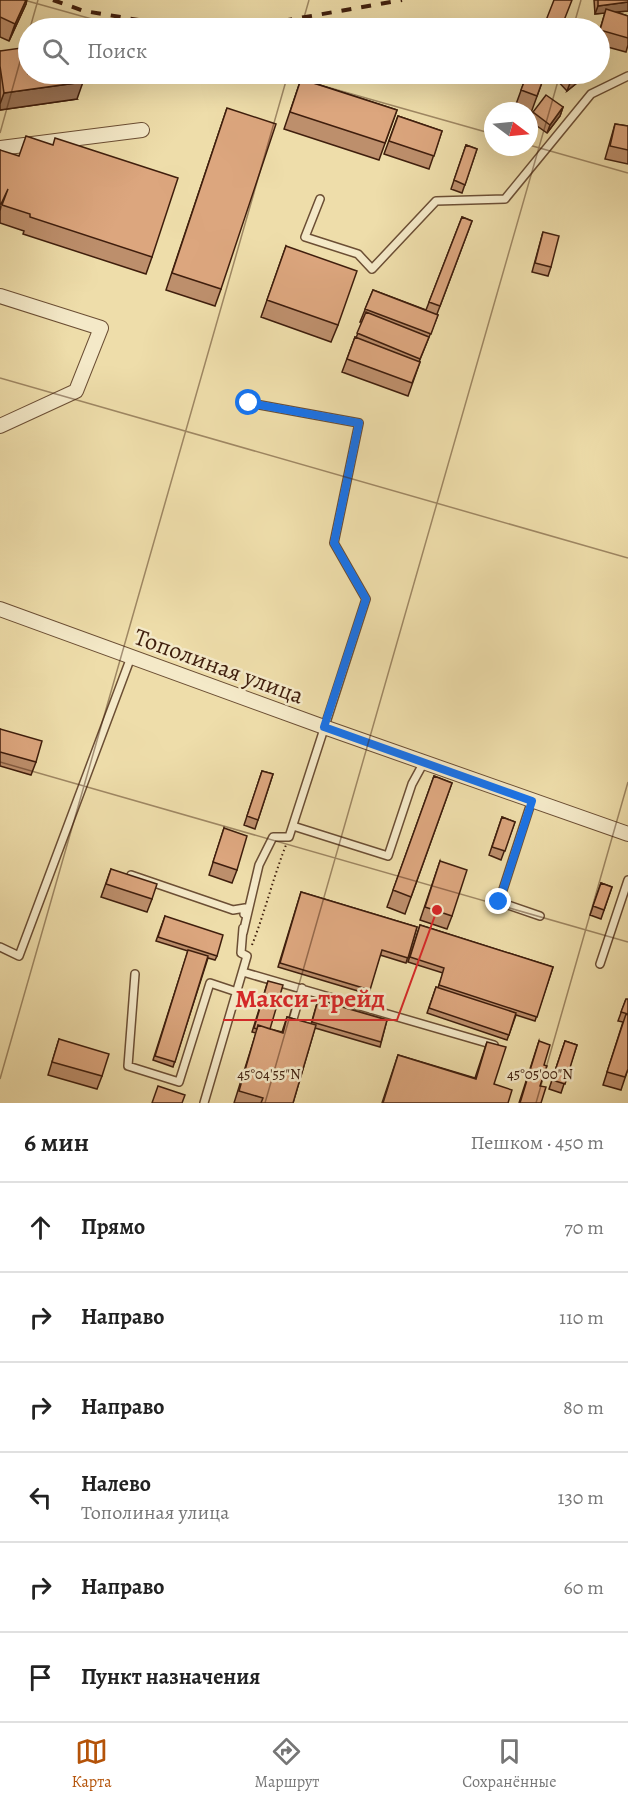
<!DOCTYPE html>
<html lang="ru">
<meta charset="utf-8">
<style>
:root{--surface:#fff;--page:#f6f6f6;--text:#222;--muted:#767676;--line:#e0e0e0;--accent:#b45309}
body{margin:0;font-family:Alegreya,serif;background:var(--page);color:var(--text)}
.compass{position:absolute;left:484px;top:102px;width:54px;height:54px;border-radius:50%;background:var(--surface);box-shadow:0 6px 24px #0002;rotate:106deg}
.stop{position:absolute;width:18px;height:18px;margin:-14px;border:4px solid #1a73e8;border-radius:50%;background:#fff}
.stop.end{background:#1a73e8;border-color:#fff;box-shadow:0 2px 6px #0008}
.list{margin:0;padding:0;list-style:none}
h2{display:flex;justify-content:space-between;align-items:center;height:78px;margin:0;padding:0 24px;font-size:26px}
h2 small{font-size:20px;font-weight:400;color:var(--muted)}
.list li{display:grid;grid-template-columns:39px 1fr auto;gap:18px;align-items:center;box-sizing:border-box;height:90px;padding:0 24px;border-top:2px solid var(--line)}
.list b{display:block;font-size:22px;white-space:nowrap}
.list p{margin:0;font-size:20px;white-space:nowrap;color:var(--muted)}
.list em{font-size:20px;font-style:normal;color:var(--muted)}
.icon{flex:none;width:33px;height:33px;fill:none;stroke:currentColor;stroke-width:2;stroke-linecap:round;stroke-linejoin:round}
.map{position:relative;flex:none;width:628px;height:1103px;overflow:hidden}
.search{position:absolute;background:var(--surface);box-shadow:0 6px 24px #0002;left:18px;right:18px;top:18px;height:66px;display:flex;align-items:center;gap:15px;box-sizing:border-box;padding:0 21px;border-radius:33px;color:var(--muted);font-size:22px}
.sheet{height:618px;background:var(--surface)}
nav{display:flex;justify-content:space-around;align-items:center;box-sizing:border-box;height:84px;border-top:2px solid var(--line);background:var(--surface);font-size:16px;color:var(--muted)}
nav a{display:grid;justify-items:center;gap:3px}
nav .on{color:var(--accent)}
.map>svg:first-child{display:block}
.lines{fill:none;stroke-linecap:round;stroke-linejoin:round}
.service-casing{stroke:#6b4e34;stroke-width:10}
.minor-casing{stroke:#6b4e34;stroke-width:16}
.path{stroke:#3f1e0d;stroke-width:2;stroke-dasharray:1.5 3;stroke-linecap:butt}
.service{stroke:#f4e9c8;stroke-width:7}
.minor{stroke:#f4e9c8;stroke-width:14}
.rail{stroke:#3f1e0d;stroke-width:4;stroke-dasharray:10 10;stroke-linecap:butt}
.wall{fill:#bd8f6c;stroke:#3f1e0d;stroke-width:1.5}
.shaded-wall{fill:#9a7458;stroke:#3f1e0d;stroke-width:1.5}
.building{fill:#dca67e;stroke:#3f1e0d;stroke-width:1.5}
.route{stroke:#1a73e8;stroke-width:8}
.ticks{fill:none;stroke:#3f1e0d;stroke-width:1.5;stroke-opacity:0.45}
.labels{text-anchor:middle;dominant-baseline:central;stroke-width:5;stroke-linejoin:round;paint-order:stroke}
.street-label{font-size:24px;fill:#3f1e0d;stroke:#f4e9c8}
.ticks-label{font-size:15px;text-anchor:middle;fill:#3f1e0d;stroke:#f4e9c8;stroke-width:5;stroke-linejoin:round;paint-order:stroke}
.leader{fill:none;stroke:#d62828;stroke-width:2}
.callout-dot{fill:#d62828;stroke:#f4e9c8;stroke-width:2}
.callout-label{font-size:26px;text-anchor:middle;font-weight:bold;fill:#d62828;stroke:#f4e9c8;stroke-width:5;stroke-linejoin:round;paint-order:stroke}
</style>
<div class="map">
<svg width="628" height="1103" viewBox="0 0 628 1103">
<rect width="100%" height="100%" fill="#eda"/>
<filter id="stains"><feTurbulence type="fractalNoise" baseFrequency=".00333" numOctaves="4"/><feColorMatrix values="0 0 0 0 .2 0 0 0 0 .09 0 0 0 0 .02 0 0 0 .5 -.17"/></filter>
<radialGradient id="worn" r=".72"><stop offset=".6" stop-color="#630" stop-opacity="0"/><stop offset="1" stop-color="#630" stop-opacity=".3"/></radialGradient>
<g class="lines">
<g class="service-casing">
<path id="service" d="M 320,199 L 305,237 L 358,254 L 372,269 L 436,201 L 505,199 L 591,94 L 628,76
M 532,800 L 499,902 L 540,916
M 293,826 L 388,856 L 412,784 L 424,762
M 131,875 L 233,910 L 245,908 L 244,914
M 243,933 L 259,865 L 273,837 L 289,837 L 366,599 L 334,543 L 359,423 L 249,403
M 0,947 L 19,956 L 131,657
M 600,964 L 628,880
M 243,972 L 494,1045
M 135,974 L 128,1066 L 179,1082 L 210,983 L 237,992
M 291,1026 L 302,988
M 204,1103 L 247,956 L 241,953 L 243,928"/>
</g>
<g class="minor-casing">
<path id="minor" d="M 0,148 L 142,130
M 0,296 L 101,328 L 76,391 L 0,426
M 0,609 L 324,727 L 628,834"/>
</g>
<path class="path" d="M 252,945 C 265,912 273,878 286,845"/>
<use href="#service" class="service"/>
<use href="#minor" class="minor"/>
<path class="rail" d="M 53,0 L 84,11 L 151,22 L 208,27 L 251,27
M 243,28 L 402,0"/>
</g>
<path class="wall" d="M 0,0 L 26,4 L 9,41 L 0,37 Z
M 594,0 L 628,0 L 628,11 L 616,12 L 628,16 L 628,45 L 626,52 L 600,45 L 600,29 L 605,13 L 595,14 Z
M 0,51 L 77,99 L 0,110 Z
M 527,74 L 545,74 L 531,113 L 529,111 L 515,107 Z
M 556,74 L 588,74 L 567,91 L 554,77 Z
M 301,79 L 397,110 L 379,160 L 284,129 Z
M 563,107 L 560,116 L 547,133 L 530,121 L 533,112 Z
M 227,108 L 221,289 L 215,306 L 166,290 Z
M 398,116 L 442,131 L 429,169 L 384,154 Z
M 615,124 L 628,126 L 628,164 L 605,159 Z
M 466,145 L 477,149 L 462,193 L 451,189 Z
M 0,150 L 152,257 L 146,274 L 23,234 L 24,231 L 0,223 L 0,211 L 1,206 L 0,209 Z
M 462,217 L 472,221 L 437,314 L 438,315 L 419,362 L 420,362 L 408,396 L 342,372 L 355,337 L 356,338 L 362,322 L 360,322 L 373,290 L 426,310 Z
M 543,232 L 551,267 L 548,276 L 532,272 Z
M 286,246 L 338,325 L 331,342 L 261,317 Z
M 0,729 L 36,762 L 31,775 L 0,766 Z
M 262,771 L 273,774 L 255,829 L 244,825 Z
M 434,776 L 452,783 L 405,914 L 387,907 Z
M 502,817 L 515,822 L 501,860 L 489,855 Z
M 224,828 L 237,870 L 232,883 L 209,875 Z
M 440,861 L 452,916 L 447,929 L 420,920 Z
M 111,869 L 152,899 L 147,912 L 101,897 Z
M 601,883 L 612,887 L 601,919 L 590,915 Z
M 301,892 L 417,927 L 406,963 L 380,955 L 368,994 L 278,967 Z
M 165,916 L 217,956 L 215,960 L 208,958 L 173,1067 L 153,1060 L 188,951 L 156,941 Z
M 420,925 L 553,967 L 535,1021 L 516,1015 L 507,1040 L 427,1013 L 436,987 L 438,988 L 443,973 L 408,962 Z
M 268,981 L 270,1029 L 282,1032 L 287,1017 L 311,1024 L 318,1000 L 387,1020 L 380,1047 L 315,1028 L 293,1103 L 234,1103 L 256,1033 L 252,1032 Z
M 626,999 L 628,1069 L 621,1090 L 603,1085 L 623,1022 L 618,1021 Z
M 59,1039 L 102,1076 L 97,1089 L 48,1075 Z
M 539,1041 L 544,1065 L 540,1086 L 541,1103 L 519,1103 Z
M 565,1041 L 577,1045 L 561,1093 L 549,1089 Z
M 487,1042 L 494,1084 L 508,1103 L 382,1103 L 398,1055 L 475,1078 Z"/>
<path class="shaded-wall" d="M 26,0 L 27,0 L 26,4 L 9,41 L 15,24 Z
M 628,2 L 628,11 L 595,14 L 598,6 Z
M 578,74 L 588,74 L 567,91 L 572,78 Z
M 83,82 L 77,99 L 0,110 L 0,104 L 4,93 Z
M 563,107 L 560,116 L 547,133 L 550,125 Z"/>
<path class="building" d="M 0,0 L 26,0 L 15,24 L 0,17 Z
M 554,0 L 572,0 L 561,28 L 543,28 Z
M 598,0 L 628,0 L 628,2 L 598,6 Z
M 606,9 L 628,16 L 628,38 L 600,30 Z
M 28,47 L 28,74 L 82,74 L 83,82 L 4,93 L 0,66 L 0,51 Z
M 527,74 L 545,74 L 537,96 L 521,90 Z
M 567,74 L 578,74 L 572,78 Z
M 301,79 L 397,110 L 385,143 L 290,112 Z
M 546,95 L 563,107 L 550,125 L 533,112 Z
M 227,108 L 276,124 L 221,289 L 172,273 Z
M 398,116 L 442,131 L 434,156 L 389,141 Z
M 615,124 L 628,126 L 628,150 L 610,146 Z
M 26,136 L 53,145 L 55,138 L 178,178 L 152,257 L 30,217 L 30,214 L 2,205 L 8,189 L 1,204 L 0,204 L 0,150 L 19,156 Z
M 466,145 L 477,149 L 465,185 L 454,180 Z
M 462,217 L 472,221 L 440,306 L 429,302 Z
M 543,232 L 559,236 L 551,267 L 535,263 Z
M 286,246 L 357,271 L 338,325 L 267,300 Z
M 373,290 L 438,315 L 431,334 L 365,309 Z
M 366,312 L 429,337 L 420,359 L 357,333 Z
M 355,337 L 420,362 L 412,383 L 347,359 Z
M 0,729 L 42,741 L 36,762 L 0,752 Z
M 262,771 L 273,774 L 258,820 L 247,816 Z
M 434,776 L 452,783 L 411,897 L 393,890 Z
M 502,817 L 515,822 L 505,851 L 492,847 Z
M 224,828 L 247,836 L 237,870 L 213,862 Z
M 440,861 L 467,870 L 452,916 L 425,907 Z
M 111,869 L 157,884 L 152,899 L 106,884 Z
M 601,883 L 612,887 L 604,910 L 593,906 Z
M 301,892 L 417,927 L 408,958 L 382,950 L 370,990 L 280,963 Z
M 165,916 L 223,935 L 217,956 L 158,937 Z
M 420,925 L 553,967 L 537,1017 L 439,985 L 444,968 L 410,957 Z
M 188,950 L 208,956 L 175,1062 L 155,1056 Z
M 268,981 L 283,985 L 270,1029 L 258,1025 L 257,1029 L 254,1028 Z
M 436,987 L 516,1013 L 509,1035 L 429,1008 Z
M 626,999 L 628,999 L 628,1014 L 621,1012 Z
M 318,1000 L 387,1020 L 381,1042 L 312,1022 Z
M 626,1014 L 628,1015 L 628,1069 L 625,1077 L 607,1072 Z
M 287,1017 L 316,1025 L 293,1103 L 261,1103 L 263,1098 L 239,1091 L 258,1025 L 283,1033 Z
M 59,1039 L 109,1054 L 102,1076 L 52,1062 Z
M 539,1041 L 550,1045 L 544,1065 L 547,1066 L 540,1086 L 546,1087 L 541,1103 L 520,1103 Z
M 565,1041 L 577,1045 L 565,1084 L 552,1080 Z
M 487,1042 L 506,1047 L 494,1084 L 512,1090 L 508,1103 L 383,1103 L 398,1055 L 476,1079 Z
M 158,1086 L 185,1095 L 182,1103 L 152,1103 Z"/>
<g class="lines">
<path class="route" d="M 249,403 L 359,423 L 334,543 L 366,599 L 324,727 L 532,801 L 499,902"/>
</g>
<path class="ticks" d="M 24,0 L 124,28M 30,28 L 38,0M 301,28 L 309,0M 573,28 L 581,0M 281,74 L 493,134M 0,133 L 28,33M 529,145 L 628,173M 0,378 L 628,558M 0,762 L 628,942M 0,1079 L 288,74M 265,1103 L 560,74M 536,1103 L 628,782"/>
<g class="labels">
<g class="street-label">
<text transform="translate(219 666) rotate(20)">Тополиная улица</text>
</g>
</g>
<g class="ticks-label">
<text x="269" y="1079">45°04'55"N</text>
<text x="540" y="1079">45°05'00"N</text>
</g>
<path class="leader" d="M437 910L397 1020H223"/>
<circle class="callout-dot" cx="437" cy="910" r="6"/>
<g class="callout-label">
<text x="310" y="1007">Макси-трейд</text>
</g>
<rect width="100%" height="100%" filter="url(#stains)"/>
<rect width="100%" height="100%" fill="url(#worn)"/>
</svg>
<svg class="compass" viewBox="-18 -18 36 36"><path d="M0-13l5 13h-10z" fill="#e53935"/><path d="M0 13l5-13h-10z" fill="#767676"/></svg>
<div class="stop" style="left:249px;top:403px"></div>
<div class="stop end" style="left:499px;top:902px"></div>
<div class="search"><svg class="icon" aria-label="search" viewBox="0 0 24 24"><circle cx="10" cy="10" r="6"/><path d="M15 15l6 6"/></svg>Поиск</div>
</div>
<section class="sheet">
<h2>6 мин<small>Пешком · 450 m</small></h2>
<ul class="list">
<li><svg class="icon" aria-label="ahead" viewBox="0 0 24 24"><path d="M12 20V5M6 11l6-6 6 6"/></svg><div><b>Прямо</b></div><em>70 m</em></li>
<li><svg class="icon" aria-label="right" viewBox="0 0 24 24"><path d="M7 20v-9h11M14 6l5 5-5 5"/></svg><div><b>Направо</b></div><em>110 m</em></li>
<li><svg class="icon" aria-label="right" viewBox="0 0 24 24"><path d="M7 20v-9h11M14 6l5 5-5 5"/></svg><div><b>Направо</b></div><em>80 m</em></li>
<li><svg class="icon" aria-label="left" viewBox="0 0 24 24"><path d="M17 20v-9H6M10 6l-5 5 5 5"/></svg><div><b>Налево</b><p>Тополиная улица</p></div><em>130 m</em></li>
<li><svg class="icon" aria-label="right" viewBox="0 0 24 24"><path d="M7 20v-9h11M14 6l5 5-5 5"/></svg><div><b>Направо</b></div><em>60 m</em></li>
<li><svg class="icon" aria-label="arrive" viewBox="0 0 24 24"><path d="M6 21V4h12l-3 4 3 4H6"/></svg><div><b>Пункт назначения</b></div></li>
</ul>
</section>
<nav>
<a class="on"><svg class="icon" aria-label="map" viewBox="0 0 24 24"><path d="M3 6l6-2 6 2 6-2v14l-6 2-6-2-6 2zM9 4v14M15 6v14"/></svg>Карта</a>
<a><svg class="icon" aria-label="directions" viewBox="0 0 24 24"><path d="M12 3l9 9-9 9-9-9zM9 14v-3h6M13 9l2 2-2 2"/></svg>Маршрут</a>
<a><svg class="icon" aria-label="saved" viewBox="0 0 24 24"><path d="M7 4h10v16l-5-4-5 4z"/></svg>Сохранённые</a>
</nav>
